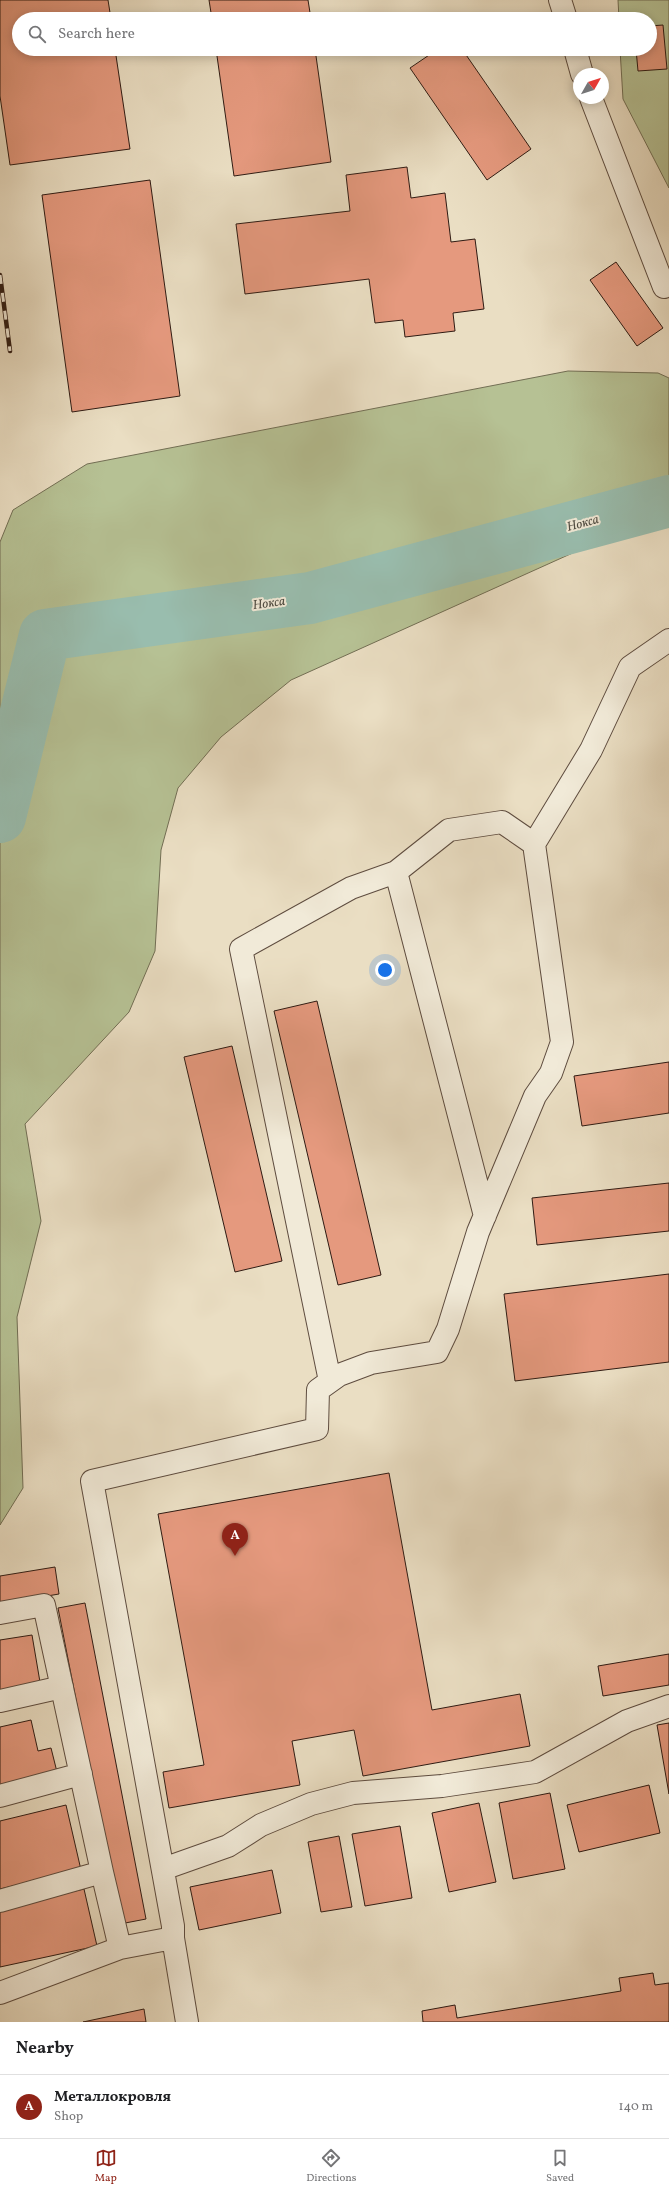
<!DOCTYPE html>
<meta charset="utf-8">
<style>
:root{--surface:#fff;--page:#f2f2f2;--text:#202124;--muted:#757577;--line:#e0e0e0;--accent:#8f2418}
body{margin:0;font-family:Vollkorn,serif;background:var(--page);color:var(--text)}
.compass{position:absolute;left:573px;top:68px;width:36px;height:36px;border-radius:50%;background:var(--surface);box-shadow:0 2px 10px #0003;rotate:51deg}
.you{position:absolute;left:385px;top:970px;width:14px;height:14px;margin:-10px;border:3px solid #fff;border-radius:50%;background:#1a73e8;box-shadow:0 0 0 6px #1a73e833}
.badge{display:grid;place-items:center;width:26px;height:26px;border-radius:50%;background:var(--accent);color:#fff;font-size:13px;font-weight:700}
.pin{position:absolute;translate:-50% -33px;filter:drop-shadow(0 1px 2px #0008)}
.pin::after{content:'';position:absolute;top:21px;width:14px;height:12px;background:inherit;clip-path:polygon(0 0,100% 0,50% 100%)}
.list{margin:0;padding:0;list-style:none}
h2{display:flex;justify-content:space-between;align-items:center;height:52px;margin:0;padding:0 16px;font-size:17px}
h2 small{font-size:13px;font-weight:400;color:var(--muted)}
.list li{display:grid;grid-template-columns:26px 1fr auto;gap:12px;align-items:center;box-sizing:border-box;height:64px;padding:0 16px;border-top:1px solid var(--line)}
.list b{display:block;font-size:15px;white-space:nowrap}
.list p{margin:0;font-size:13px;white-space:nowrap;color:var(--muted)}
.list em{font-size:13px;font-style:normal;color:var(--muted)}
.icon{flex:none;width:22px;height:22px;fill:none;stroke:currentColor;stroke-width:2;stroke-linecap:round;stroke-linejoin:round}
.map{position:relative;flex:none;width:669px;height:2022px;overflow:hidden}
.search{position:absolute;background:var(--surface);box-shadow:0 2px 10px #0003;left:12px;right:12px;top:12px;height:44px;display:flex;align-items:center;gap:10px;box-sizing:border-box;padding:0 14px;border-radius:22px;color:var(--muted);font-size:15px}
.sheet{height:116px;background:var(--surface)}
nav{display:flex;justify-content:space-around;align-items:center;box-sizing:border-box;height:56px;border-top:1px solid var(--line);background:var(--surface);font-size:11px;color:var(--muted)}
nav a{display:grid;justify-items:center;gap:2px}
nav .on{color:var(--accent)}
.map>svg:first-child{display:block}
.green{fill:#b6c194;stroke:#726e54}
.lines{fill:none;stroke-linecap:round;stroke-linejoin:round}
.river{stroke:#99bdae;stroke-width:52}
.building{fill:#e5997e;stroke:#2f1b13}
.minor-casing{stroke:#5e4c3f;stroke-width:24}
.minor{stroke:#f1ead8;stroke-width:22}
.rail-casing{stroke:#2f1b13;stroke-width:4.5}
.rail{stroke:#f1ead8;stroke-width:3;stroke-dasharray:9;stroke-linecap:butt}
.labels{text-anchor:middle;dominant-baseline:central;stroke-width:4;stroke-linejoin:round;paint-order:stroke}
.water-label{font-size:13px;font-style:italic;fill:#4f4c42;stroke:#f1ead8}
</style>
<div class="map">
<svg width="669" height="2022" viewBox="0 0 669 2022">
<rect width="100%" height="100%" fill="#eadec3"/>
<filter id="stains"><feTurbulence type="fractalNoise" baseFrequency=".005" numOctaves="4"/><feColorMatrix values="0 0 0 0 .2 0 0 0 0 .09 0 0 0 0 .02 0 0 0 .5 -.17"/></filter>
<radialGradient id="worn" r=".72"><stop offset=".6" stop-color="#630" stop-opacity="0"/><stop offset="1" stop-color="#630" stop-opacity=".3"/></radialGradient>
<path class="green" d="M 618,0 L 669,0 L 669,188 L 623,99 L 620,49 L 650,49 L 650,19 L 619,19 Z
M 568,371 L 658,373 L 669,378 L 669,493 L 645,502 L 577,551 L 291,680 L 221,737 L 178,788 L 161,850 L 155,951 L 129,1012 L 25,1124 L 41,1221 L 17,1317 L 23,1488 L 0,1525 L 0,542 L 13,510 L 87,464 Z"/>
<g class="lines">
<path class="river" d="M 0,817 L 45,635 L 310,598 L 669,501"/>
</g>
<path class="building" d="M 0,0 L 108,0 L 111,19 L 19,19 L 19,49 L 115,49 L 130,149 L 10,165 L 0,96 Z
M 209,0 L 308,0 L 311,19 L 212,19 Z
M 663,25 L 667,69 L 638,71 L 636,49 L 650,49 L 650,26 Z
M 216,49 L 315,49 L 331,162 L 234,176 Z
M 438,49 L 462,49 L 531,149 L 487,180 L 410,68 Z
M 407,167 L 411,198 L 445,193 L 451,242 L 475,239 L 484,309 L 453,313 L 455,331 L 405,337 L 403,320 L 375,323 L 369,279 L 245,294 L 236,224 L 350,211 L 346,175 Z
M 150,180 L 180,396 L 72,412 L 42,195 Z
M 616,262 L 663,328 L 637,346 L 590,280 Z
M 317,1001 L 381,1275 L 338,1285 L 274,1011 Z
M 232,1046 L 282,1261 L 235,1272 L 184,1057 Z
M 669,1062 L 669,1113 L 582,1126 L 574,1076 Z
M 669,1183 L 669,1231 L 537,1245 L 532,1198 Z
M 669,1274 L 669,1362 L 515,1381 L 504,1294 Z
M 389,1473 L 432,1710 L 520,1694 L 530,1746 L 363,1776 L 354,1730 L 292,1741 L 300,1785 L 169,1808 L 163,1772 L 204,1765 L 158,1514 Z
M 55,1567 L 59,1594 L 0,1604 L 0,1576 Z
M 85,1603 L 146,1919 L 120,1924 L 58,1608 Z
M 32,1635 L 41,1688 L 0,1695 L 0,1640 Z
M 669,1654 L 669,1685 L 603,1696 L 598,1666 Z
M 31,1720 L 38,1751 L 51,1748 L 59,1780 L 0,1793 L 0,1727 Z
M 669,1723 L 669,1794 L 657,1725 Z
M 649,1785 L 660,1833 L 579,1852 L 567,1805 Z
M 550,1793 L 565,1869 L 513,1879 L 499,1803 Z
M 479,1803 L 496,1882 L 449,1892 L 432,1813 Z
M 66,1805 L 81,1870 L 0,1889 L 0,1821 Z
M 400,1826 L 412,1898 L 365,1906 L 352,1834 Z
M 339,1836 L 352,1907 L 321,1912 L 308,1842 Z
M 272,1870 L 281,1913 L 199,1930 L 190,1887 Z
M 84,1889 L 97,1946 L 0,1967 L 0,1908 Z
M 653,1973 L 655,1985 L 669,1983 L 669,2022 L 423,2022 L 422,2011 L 455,2005 L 457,2018 L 621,1991 L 619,1978 Z
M 144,2009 L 146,2022 L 83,2022 Z"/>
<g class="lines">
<g class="minor-casing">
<path id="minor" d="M 560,0 L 566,19
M 575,49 L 582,74
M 591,98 L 664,287
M 396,872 L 485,1216
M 330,1381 L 241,949 L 351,888 L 396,872 L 449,830 L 502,822 L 534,844 L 591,750 L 630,667 L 669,640
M 0,1613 L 44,1605 L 102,1872 L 120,1948 L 173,1938
M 0,1701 L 62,1687
M 0,1796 L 81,1774
M 163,1869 L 228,1846 L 261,1825 L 311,1804 L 353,1793 L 442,1786 L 535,1772 L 627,1721 L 669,1706
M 0,1901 L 102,1872
M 0,1993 L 120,1948
M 187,2022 L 173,1938 L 173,1926 L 92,1481 L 317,1429 L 318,1390 L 339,1375 L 371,1363 L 437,1352 L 448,1329 L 478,1232 L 535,1096 L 551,1073 L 562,1042 L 534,844"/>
</g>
<use href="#minor" class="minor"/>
<g class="rail-casing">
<path id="rail" d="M 0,275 L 10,351"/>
</g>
<use href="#rail" class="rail"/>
</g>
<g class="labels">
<g class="water-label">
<text transform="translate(583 524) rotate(-15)">Нокса</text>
<text transform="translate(269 604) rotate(-8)">Нокса</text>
</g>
</g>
<rect width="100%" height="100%" filter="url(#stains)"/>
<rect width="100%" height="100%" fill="url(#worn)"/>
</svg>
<svg class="compass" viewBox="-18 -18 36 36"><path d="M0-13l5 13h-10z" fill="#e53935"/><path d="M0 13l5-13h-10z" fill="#757577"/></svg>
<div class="you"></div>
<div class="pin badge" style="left:235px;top:1556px">A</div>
<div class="search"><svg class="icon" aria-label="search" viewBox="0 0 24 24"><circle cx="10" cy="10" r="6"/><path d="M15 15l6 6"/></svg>Search here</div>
</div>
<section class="sheet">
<h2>Nearby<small></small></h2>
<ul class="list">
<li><span class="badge">A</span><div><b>Металлокровля</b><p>Shop</p></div><em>140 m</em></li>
</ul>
</section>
<nav>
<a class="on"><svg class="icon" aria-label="map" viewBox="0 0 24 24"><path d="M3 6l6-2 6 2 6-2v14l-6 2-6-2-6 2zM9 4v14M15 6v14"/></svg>Map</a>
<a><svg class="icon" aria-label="directions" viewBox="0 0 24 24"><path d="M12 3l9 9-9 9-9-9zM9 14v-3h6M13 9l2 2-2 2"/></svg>Directions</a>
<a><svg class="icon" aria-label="saved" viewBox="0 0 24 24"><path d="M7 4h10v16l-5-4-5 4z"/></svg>Saved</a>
</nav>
